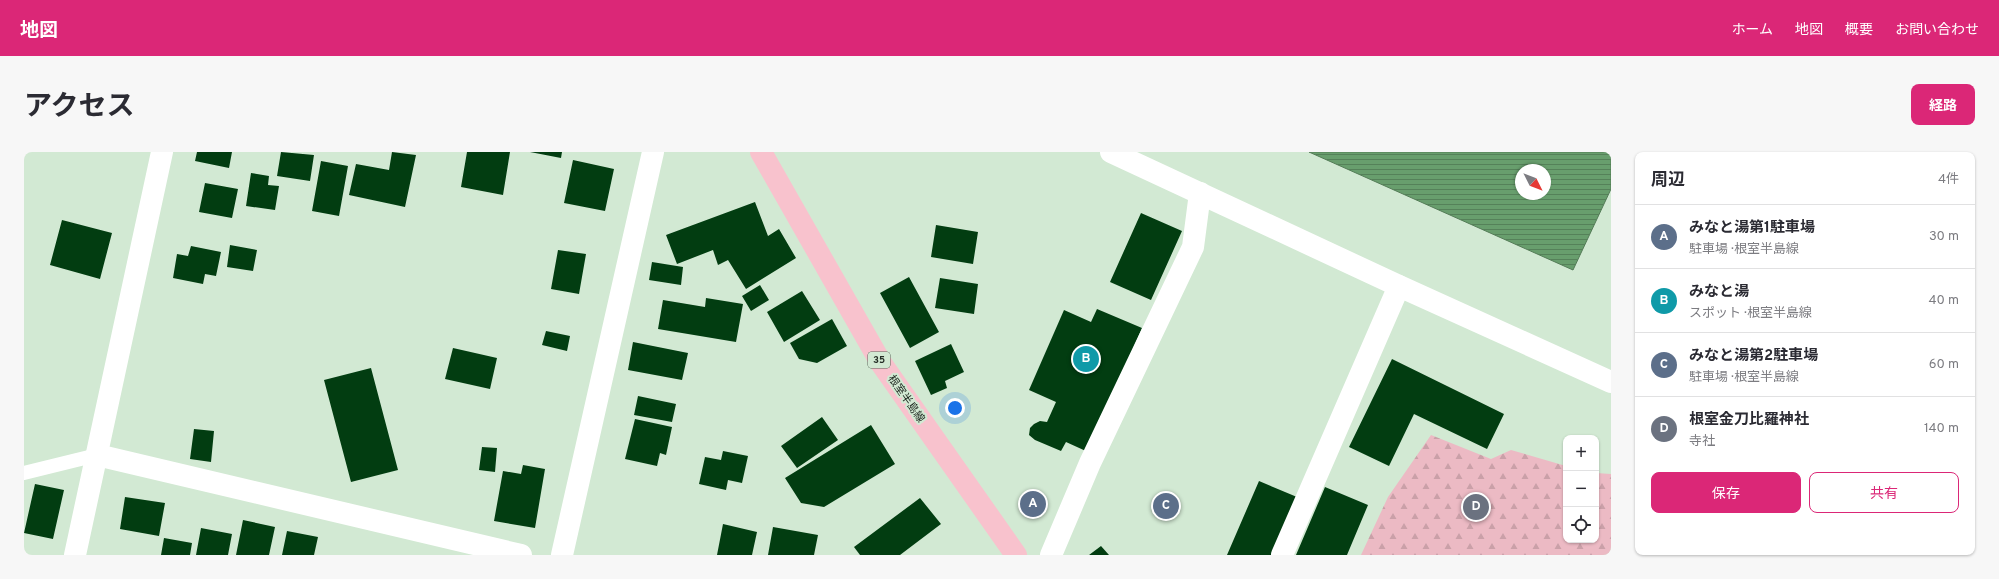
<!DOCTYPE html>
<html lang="ja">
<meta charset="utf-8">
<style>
:root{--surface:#fff;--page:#f7f7f7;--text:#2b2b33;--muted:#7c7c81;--line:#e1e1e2;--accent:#db2777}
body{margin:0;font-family:Overpass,"Noto Sans JP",sans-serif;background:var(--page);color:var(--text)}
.controls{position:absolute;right:12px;bottom:12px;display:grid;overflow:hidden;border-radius:8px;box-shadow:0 1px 3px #0004}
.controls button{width:36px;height:36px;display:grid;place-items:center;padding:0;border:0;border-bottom:1px solid var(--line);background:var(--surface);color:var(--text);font:20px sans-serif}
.compass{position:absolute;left:1491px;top:12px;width:36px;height:36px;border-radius:50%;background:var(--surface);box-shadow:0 1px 3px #0004;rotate:132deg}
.you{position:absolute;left:931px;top:256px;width:14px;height:14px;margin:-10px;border:3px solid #fff;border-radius:50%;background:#1a73e8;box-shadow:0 0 0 6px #1a73e833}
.badge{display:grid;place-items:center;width:26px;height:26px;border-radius:50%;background:var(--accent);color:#fff;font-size:13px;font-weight:700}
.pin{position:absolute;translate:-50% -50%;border:2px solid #fff;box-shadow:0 1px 4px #0006}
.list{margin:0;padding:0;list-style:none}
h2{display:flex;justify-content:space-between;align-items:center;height:52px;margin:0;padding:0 16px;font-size:17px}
h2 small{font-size:13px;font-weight:400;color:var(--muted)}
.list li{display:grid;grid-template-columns:26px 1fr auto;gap:12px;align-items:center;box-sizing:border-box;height:64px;padding:0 16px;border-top:1px solid var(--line)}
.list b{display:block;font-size:15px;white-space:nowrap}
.list p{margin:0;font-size:13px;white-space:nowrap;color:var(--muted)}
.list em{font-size:13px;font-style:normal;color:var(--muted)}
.actions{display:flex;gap:8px;padding:12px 16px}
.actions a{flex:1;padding:9px 0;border:1px solid var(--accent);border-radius:8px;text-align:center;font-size:14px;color:var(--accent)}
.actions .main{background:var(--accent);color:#fff}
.icon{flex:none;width:22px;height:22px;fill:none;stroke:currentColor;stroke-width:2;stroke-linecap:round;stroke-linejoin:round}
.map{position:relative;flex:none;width:1587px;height:403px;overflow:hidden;border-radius:8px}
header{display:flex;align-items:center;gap:24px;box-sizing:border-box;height:56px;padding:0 20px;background:var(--accent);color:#fff}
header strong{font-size:19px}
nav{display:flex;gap:22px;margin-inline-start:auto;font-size:14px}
.intro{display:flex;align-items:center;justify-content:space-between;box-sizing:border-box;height:96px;padding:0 24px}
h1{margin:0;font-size:28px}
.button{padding:10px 18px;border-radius:8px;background:var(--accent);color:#fff;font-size:14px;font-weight:700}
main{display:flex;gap:24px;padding:0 24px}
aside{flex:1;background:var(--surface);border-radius:8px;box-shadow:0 1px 3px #0004}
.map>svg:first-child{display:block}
.forest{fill:url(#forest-firs)}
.water{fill:url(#water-rules);stroke:#547c57;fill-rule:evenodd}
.building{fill:#023d11}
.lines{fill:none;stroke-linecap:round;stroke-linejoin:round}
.service{stroke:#fff;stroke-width:14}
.minor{stroke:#fff;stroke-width:22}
.tertiary{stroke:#fff;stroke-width:22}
.primary{stroke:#f8c2cd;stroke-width:22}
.labels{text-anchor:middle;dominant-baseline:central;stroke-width:4;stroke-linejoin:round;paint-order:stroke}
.shield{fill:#d2e9d3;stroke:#586559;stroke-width:1}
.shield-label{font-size:10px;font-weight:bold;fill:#242d25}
.street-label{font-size:11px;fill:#242d25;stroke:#d2e9d3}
</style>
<header>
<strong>地図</strong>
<nav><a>ホーム</a><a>地図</a><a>概要</a><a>お問い合わせ</a></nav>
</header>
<div class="intro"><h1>アクセス</h1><a class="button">経路</a></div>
<main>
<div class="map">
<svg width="1587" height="403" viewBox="0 0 1587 403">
<defs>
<pattern id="forest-firs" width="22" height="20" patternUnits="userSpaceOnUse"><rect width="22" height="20" fill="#ecbac4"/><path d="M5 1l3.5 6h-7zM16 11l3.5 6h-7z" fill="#caa0a8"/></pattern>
<pattern id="water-rules" width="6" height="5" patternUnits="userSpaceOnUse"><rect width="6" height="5" fill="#689e6d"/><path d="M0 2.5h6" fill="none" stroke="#558159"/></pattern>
</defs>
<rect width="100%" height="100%" fill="#d2e9d3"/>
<path class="forest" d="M 1407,283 L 1467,307 L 1487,298 L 1542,314 L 1542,388 L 1572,388 L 1572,321 L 1587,322 L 1587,403 L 1337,403 L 1364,345 Z"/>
<path class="water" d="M 1285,0 L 1587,0 L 1587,37 L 1549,118 ZM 1497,18 L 1521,18 L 1521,42 L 1497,42 Z"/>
<path class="building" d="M 173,0 L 208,0 L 205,16 L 171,9 Z
M 257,0 L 290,3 L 286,29 L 253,24 Z
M 368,0 L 392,3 L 381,55 L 325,43 L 332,12 L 365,18 Z
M 443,0 L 486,0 L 479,43 L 437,35 Z
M 506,0 L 538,0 L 537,6 Z
M 549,8 L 590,17 L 581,59 L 540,51 Z
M 297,9 L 324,14 L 315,64 L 288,59 Z
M 227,21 L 245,24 L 244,33 L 255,34 L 251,58 L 222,54 Z
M 181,31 L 214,37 L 208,66 L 175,60 Z
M 731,50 L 744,84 L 755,77 L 772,106 L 722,137 L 704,108 L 694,113 L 689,98 L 653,112 L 642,83 Z
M 1117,61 L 1158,79 L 1127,148 L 1086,130 Z
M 38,68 L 88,81 L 76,127 L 26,113 Z
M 912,73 L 954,80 L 949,112 L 907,105 Z
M 206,93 L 233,98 L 229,119 L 203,115 Z
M 167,94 L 197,100 L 192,124 L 181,122 L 179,132 L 149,126 L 153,102 L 164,104 Z
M 534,98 L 562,102 L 555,142 L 527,137 Z
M 628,110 L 659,115 L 657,133 L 625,128 Z
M 885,125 L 915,180 L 886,196 L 856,141 Z
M 916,126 L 954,132 L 950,162 L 911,156 Z
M 736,133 L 745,148 L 727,159 L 718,144 Z
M 778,139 L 796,168 L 760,190 L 743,160 Z
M 682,146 L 719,152 L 712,190 L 634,177 L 639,148 L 681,155 Z
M 1073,157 L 1118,176 L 1064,300 L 1042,290 L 1037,299 L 1011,288 L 1005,283 L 1006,276 L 1010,272 L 1016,269 L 1023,270 L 1032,250 L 1005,238 L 1040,158 L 1067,170 Z
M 808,167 L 823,194 L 793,211 L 775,207 L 766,191 Z
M 522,179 L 546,184 L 543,199 L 518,193 Z
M 609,190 L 664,201 L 658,228 L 604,218 Z
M 927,192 L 940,220 L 921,229 L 923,236 L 907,243 L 891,209 Z
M 429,196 L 473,206 L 466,237 L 421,227 Z
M 1368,207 L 1480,262 L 1463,297 L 1390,262 L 1365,314 L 1325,295 Z
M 347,216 L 374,318 L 327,330 L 300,228 Z
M 614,244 L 652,252 L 648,270 L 610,263 Z
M 798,265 L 814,288 L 773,316 L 757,294 Z
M 611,267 L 648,275 L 642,303 L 636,301 L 633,314 L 601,307 Z
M 847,273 L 871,312 L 800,355 L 777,351 L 761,326 Z
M 170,277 L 190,279 L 187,310 L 166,307 Z
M 458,295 L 473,296 L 471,320 L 455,318 Z
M 699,299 L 724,304 L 718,331 L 704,328 L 702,338 L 675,332 L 681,305 L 697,308 Z
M 499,313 L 521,317 L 511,376 L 470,369 L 479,319 L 497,322 Z
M 1235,329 L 1273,345 L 1249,403 L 1203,403 Z
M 11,332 L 40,338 L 29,387 L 0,381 Z
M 1301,335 L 1344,353 L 1323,403 L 1272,403 Z
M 101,345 L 141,351 L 135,384 L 96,377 Z
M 896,346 L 917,372 L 876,403 L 836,403 L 830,395 Z
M 219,368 L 251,375 L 245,403 L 212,403 Z
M 699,372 L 733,380 L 728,403 L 693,403 Z
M 749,375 L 794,383 L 790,403 L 744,403 Z
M 177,376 L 208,382 L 204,403 L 172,403 Z
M 263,379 L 294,385 L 290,403 L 258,403 Z
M 140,386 L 168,391 L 166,403 L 137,403 Z
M 1077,394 L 1085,403 L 1065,403 Z"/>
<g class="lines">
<path class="service" d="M 0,321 L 73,303"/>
<path class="minor" d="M 1027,403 L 1066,311 L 1169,95 L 1176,41
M 1258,403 L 1375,134"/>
<path class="tertiary" d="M 1087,0 L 1375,134 L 1587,230
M 73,303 L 497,403
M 51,403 L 138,0
M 538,403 L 629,0"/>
<path class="primary" d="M 737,0 L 857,211 L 992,403"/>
</g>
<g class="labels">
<rect class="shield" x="844" y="200" width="22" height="16" rx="3"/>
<g class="shield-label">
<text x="855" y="208">35</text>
</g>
<g class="street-label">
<text transform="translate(882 247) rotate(55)">根室半島線</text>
</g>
</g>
</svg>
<div class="controls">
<button>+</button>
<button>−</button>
<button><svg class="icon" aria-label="locate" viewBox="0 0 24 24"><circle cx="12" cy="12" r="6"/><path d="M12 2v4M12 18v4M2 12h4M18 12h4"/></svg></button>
</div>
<svg class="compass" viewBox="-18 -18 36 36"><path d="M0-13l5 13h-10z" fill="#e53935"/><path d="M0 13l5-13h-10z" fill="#7c7c81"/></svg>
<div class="you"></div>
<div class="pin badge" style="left:1009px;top:352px;background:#5c6f8a">A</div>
<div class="pin badge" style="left:1062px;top:207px;background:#0f9aa8">B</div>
<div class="pin badge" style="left:1142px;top:354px;background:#5c6f8a">C</div>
<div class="pin badge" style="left:1452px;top:355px;background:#6b7280">D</div>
</div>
<aside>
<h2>周辺<small>4件</small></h2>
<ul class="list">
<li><span class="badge" style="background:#5c6f8a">A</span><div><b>みなと湯第1駐車場</b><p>駐車場 · 根室半島線</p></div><em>30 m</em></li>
<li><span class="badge" style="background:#0f9aa8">B</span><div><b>みなと湯</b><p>スポット · 根室半島線</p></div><em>40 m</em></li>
<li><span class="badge" style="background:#5c6f8a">C</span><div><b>みなと湯第2駐車場</b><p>駐車場 · 根室半島線</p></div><em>60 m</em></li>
<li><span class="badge" style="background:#6b7280">D</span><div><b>根室金刀比羅神社</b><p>寺社</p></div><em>140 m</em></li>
</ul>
<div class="actions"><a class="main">保存</a><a>共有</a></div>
</aside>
</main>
